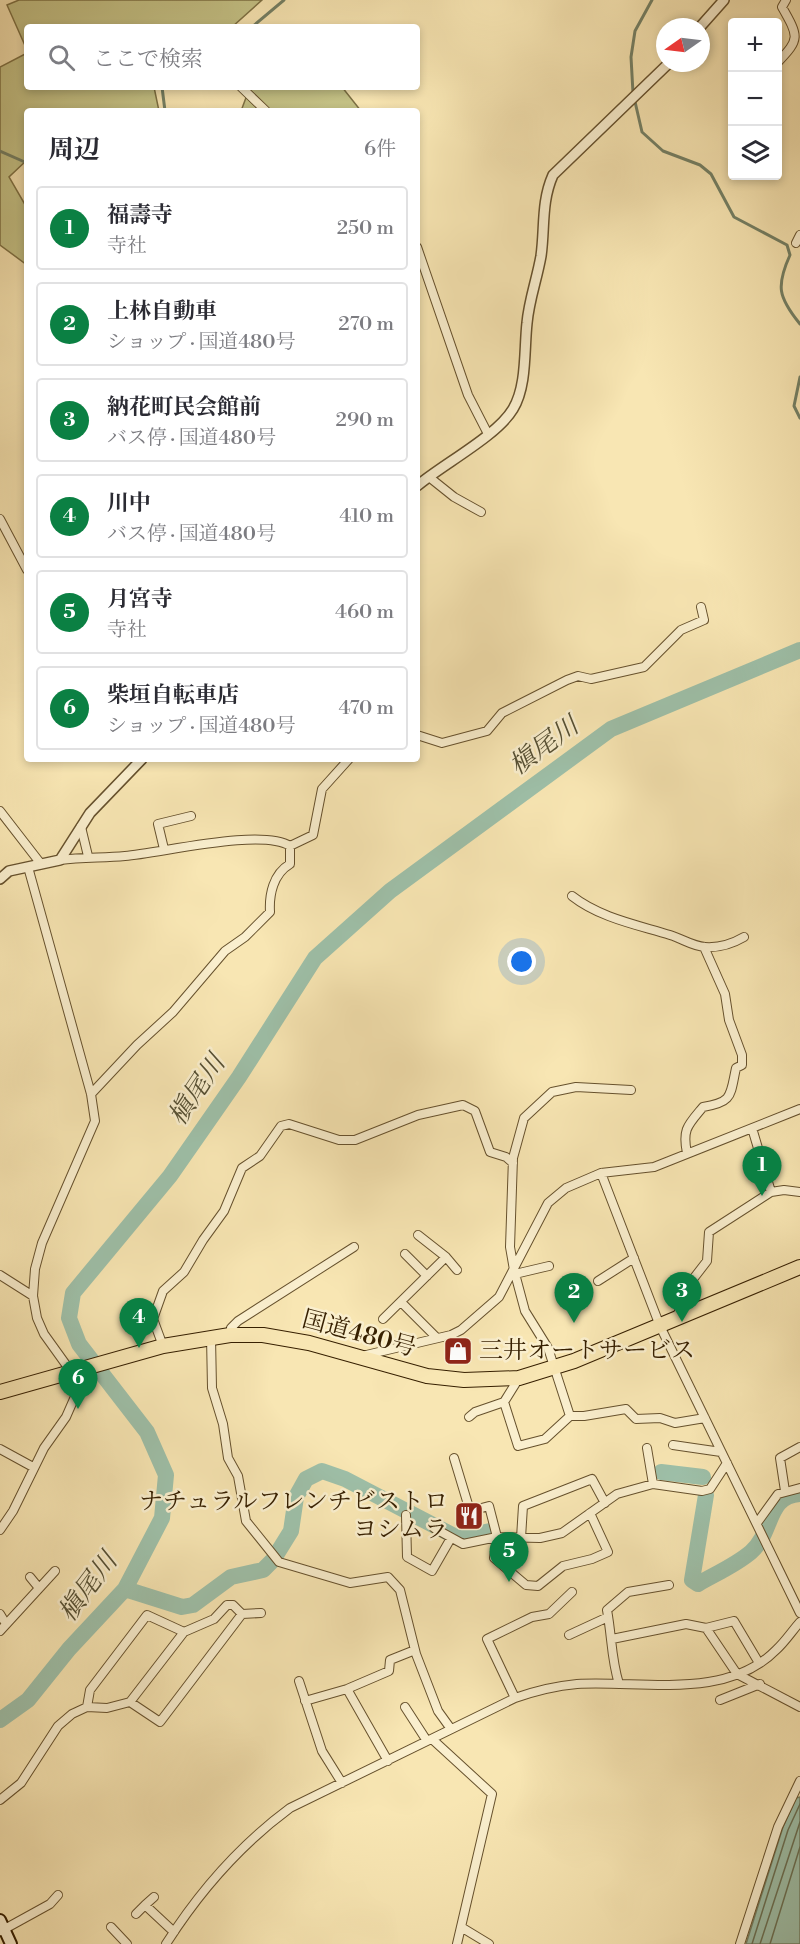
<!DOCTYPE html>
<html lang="ja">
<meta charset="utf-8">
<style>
:root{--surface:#fff;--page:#f2f2f3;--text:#2b2b33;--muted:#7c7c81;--line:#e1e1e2;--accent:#0b8043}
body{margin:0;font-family:"Libre Bodoni","Noto Serif JP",serif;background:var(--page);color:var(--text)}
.controls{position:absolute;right:18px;top:18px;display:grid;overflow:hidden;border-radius:6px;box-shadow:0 3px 9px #0003}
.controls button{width:54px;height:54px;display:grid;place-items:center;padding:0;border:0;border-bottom:2px solid var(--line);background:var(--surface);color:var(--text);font:30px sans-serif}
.compass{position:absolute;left:656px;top:18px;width:54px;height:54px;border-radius:50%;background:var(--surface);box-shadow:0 3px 9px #0003;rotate:256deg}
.you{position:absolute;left:522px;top:962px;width:21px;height:21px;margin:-15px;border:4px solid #fff;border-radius:50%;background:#1a73e8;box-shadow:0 0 0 9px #1a73e833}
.badge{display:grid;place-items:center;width:39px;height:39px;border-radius:50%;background:var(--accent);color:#fff;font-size:20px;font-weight:700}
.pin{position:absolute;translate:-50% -50px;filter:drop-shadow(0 2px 3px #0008)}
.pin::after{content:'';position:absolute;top:32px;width:21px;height:18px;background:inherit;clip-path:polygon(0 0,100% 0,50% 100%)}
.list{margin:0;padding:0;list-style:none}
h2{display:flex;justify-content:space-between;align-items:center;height:78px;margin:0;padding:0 24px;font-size:26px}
h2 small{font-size:20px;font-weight:400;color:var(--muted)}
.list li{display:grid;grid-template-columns:39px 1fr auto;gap:18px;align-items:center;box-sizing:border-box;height:84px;margin:0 12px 12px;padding:0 12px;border:2px solid var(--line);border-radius:6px}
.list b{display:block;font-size:22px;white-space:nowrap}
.list p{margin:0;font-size:20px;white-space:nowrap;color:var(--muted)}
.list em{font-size:20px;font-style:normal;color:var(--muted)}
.icon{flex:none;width:33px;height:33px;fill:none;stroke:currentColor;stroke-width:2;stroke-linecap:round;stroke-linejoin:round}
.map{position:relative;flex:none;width:800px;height:1944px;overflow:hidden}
.search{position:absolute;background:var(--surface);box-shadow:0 3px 9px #0003;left:24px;top:24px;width:396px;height:66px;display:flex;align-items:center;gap:15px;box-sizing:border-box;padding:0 21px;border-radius:6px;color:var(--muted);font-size:22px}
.panel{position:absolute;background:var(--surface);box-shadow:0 3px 9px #0003;left:24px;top:108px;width:396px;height:654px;border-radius:6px}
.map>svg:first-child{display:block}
.green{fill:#c5c387;stroke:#7e7144;stroke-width:1.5}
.water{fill:#9ec0a9;stroke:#748065;stroke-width:1.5}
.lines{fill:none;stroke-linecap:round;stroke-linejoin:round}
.shore{stroke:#6a7054;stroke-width:1.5}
.stream{stroke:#748065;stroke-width:3}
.river{stroke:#9ec0a9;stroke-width:16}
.minor-casing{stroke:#66512d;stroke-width:10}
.tertiary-casing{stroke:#66512d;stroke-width:12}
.secondary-casing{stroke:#361f00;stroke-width:14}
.trunk-casing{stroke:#361f00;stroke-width:16}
.minor{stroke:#faefce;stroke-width:8}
.tertiary{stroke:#faefce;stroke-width:9}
.secondary{stroke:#faefce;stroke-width:10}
.trunk{stroke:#f8e6b3;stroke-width:14}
.labels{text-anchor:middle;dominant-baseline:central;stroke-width:5;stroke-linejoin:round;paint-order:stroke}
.street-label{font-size:24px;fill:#361f00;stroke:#faefce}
.poi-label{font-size:24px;fill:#361f00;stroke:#faefce;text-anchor:start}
.water-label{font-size:26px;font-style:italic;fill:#554f33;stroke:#faefce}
</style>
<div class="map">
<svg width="800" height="1944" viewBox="0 0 800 1944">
<rect width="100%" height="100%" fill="#f8e6b3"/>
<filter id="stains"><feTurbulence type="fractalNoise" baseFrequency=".00333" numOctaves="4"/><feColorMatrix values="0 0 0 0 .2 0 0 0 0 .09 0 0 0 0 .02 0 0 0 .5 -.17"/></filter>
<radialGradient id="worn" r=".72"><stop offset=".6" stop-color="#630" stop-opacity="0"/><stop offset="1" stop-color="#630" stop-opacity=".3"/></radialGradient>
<path class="green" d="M 19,0 L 262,0 L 232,27 L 27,27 L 27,50 L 7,5 Z
M 27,53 L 27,87 L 154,87 L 159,111 L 27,111 L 27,160 L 9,177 L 27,208 L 27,265 L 0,245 L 0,67 Z
M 250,87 L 342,87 L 361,111 L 241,111 Z"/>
<path class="water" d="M 800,1797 L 800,1944 L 746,1944 L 783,1827 L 796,1798 Z"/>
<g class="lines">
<path class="shore" d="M 752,1944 L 788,1830 L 800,1804
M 760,1944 L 800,1822
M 770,1944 L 800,1847"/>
<path class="stream" d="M 652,0 L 635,31 L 631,57 L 633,93 L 642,132 L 663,151 L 700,165 L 711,174 L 734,217 L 787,245 L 790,255 C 776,286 778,297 800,324
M 252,27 L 284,0
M 162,87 L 165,111
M 0,151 L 27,163
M 800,377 L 794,406 L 800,418"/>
<path class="river" d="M 661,1472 L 703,1477
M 706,1495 L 692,1580 L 698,1584 C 715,1574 736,1565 751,1552 C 774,1532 766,1496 800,1494
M 125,1589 L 182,1607 L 193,1605 L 231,1577 L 263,1570 L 273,1560 L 291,1531 L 296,1497 L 306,1479 L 322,1471 L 345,1479 L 458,1538 L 490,1531
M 0,1720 L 28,1700 L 69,1649 L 125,1589 L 162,1518 L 166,1475 L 147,1432 L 79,1344 L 69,1318 L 73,1293 L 170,1176 L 239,1077 L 315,958 L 390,891 L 611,729 L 800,650"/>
<g class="minor-casing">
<path id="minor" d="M 778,62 C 800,39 799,37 782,7 L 786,0
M 241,87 L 266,111
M 796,243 L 800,235
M 417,247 L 468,395 L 488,434
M 429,477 L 454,497 L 481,512
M 0,519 L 27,570
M 417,735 L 442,743 L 487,731 L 502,713 L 567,680 L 578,676 L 591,679 L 644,667 L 681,630 L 704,620 L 701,607
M 0,811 L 41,864
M 81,827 L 88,856
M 290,846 L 313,835 L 322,789 L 349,759
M 164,849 L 158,824 L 191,816
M 60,860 C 82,857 103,858 125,856 C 162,853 261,828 290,846
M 572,896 C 600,918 638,925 670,935 C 683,939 692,946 705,947 C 720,948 732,944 744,937
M 91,1094 L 137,1045 L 173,1012 L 225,951 L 245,937 L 270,912 C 269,895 273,874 290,864 L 290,846
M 752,1128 L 771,1192
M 687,1153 C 682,1129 688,1125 703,1107 C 733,1102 730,1096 736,1068 L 742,1065 L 742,1055 L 729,1020 L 725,994 L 704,947
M 601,1173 L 660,1326 L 800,1613
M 418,1235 L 446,1257 L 457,1270
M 405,1254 L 427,1276
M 515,1274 L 549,1266
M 0,1275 L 33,1296
M 598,1281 L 634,1258
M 401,1302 L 437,1338
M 383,1319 L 446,1257
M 676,1319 L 690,1283 L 707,1261 L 709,1232 L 771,1192 L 784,1190 L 800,1192
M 230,1335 L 231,1328 L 238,1321 L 354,1247
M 211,1337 L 212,1388 L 223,1424 L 228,1458 L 238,1476 L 246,1521 L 279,1562 L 350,1583 L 388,1577 L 400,1590 L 416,1654 L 438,1711 L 451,1729
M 163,1346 L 153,1319 L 163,1291 L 184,1272 L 203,1240 L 224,1211 L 242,1168 L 260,1156 L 281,1126 L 289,1124 L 339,1140 L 355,1140 L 418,1115 L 463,1105 L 475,1111 L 490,1152 L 506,1157 L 513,1163
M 362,1356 L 451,1335 L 461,1330 L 499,1297 L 548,1203 L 566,1188 L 601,1173 L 654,1167 L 800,1109
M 504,1402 L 518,1446 L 545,1439 L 570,1416 L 584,1416 L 626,1409 L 636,1419 L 660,1418 L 675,1423 L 705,1418
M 570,1416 L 548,1348 L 525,1311 L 514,1270 L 510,1247 L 513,1158 L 524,1118 L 552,1092 L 576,1087 L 631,1090
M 469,1417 L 475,1412 L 504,1402 L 519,1378
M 673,1445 L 721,1452
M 647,1448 L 653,1484
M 0,1449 L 33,1467
M 454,1458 L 470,1511 L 489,1506 L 497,1537 L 494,1558 L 526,1585 L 538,1586 L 563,1566 L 592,1559 L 608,1552 L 590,1513
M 785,1491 L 780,1458 L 800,1447
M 406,1515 L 407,1557 L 432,1571 L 451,1538
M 757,1523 L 778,1494 L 800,1488
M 434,1528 L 463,1544 L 497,1537 L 540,1538 L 562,1533 L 617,1494 L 653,1484 L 702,1491 L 710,1489 L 727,1463
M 0,1530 L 13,1511 L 44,1448 L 66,1417 L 77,1392 L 72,1373 L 44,1334 L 37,1318 L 33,1296 L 35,1269 L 42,1243 L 95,1121 L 91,1094 L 28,867
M 521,1538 L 523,1506 L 592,1479 L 605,1503
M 30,1577 L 39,1588
M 0,1614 L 6,1624
M 706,1628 L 737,1674 L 800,1707
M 0,1631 L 55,1571
M 569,1635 L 608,1617
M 612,1639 L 686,1624 L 706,1628 L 734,1621 L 759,1663
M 299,1681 L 322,1751 L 342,1783
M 619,1684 C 611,1658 612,1637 607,1610 L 628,1592 L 669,1585
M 347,1689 L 388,1761
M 515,1698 L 487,1639 L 532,1617 L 549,1614 L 572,1592
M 720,1700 L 760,1684
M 305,1701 L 347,1689 L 389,1671 L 390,1660 L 415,1650
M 130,1702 L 160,1722 L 242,1614
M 87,1707 L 90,1690 L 147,1615 L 184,1632 L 214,1619 L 227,1605 L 233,1605 L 242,1614 L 261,1613
M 405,1707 L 427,1741
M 432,1739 L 492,1794 L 457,1944
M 0,1800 L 21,1783 L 58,1726 L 72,1714 L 87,1707 L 107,1708 L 130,1702 L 184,1632
M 154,1897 L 145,1905 L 174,1932
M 136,1914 L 145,1905
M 111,1927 L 127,1944
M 461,1927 L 489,1944
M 1,1931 L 50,1904 L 58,1895
M 166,1944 C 199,1892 240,1845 290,1808 L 515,1698 C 535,1691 555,1686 577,1684 C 641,1680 726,1701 776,1650 C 785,1642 792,1631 800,1622
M 740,1944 L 778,1827 L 800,1781"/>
</g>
<g class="tertiary-casing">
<path id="tertiary" d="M 700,27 L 724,0
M 417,486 C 443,464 497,436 513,409 C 527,386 524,350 527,323 C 529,300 537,279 541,256 C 545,228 541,202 553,175 L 669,63
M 0,879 L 9,871 L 60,860 L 90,813 L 142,759"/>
</g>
<g class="secondary-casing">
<path id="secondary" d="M 0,1920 L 11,1944"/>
</g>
<g class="trunk-casing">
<path id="trunk" d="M 0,1392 L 163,1346 L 230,1335 L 263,1335 L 309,1343 L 427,1376 L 464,1380 L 519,1378 L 574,1361 L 800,1267"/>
</g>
<use href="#minor" class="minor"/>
<use href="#tertiary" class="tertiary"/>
<use href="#secondary" class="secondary"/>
<use href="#trunk" class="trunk"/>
</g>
<defs>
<g id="shop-square" transform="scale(1.5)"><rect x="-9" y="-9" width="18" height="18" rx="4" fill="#8f2418" stroke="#faefce"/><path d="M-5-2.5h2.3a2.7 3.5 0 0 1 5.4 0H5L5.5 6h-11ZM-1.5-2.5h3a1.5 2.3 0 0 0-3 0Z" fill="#fff"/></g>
<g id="restaurant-square" transform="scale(1.5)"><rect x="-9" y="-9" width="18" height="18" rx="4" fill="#8f2418" stroke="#faefce"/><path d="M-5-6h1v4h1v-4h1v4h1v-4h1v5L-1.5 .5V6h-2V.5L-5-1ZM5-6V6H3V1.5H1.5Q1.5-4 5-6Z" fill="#fff"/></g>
</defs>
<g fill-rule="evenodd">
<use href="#shop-square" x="458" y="1351"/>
<use href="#restaurant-square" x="469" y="1516"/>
</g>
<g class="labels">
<g class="street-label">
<text transform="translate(359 1334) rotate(15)">国道480号</text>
</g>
<g class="poi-label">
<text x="479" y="1351">三井オートサービス</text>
<text x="448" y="1502" text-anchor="end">ナチュラルフレンチビストロ<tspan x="448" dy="28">ヨシムラ</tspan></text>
</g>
<g class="water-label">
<text transform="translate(544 746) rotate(-36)">槇尾川</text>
<text transform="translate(197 1090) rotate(-56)">槇尾川</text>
<text transform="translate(88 1587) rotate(-53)">槇尾川</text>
</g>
</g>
<rect width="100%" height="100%" filter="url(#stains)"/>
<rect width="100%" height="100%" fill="url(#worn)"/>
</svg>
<div class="controls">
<button>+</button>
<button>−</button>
<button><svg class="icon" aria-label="layers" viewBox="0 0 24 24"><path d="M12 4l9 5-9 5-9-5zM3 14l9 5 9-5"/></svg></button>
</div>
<svg class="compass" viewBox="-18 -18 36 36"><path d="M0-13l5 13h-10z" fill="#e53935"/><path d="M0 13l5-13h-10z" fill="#7c7c81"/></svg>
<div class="you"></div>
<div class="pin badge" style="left:762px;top:1196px">1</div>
<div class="pin badge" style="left:574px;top:1323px">2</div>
<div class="pin badge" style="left:682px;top:1322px">3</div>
<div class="pin badge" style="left:139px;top:1348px">4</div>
<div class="pin badge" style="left:509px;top:1582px">5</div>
<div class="pin badge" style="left:78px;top:1409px">6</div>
<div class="search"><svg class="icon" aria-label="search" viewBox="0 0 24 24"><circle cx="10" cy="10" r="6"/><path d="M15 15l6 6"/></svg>ここで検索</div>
<section class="panel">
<h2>周辺<small>6件</small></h2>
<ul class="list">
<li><span class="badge">1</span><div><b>福壽寺</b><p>寺社</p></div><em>250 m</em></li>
<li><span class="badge">2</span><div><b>上林自動車</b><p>ショップ · 国道480号</p></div><em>270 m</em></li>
<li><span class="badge">3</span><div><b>納花町民会館前</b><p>バス停 · 国道480号</p></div><em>290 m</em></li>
<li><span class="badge">4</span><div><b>川中</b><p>バス停 · 国道480号</p></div><em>410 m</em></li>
<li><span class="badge">5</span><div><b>月宮寺</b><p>寺社</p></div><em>460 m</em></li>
<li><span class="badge">6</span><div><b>柴垣自転車店</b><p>ショップ · 国道480号</p></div><em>470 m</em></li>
</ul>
</section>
</div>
